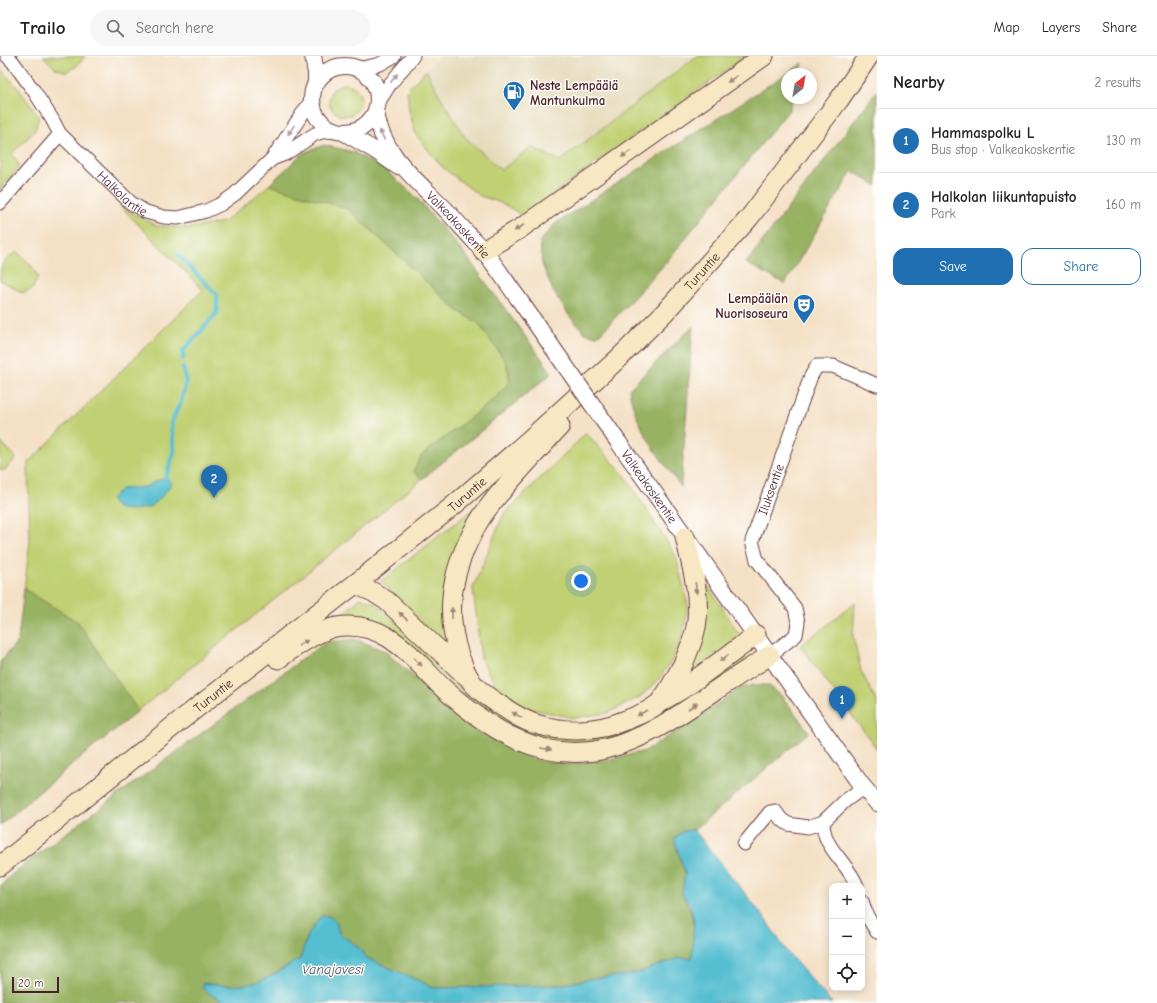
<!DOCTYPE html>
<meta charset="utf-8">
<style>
:root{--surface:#fff;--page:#f6f6f6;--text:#202124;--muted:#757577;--line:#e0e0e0;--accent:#1f6fb2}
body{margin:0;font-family:"Comic Neue",sans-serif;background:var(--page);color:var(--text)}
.controls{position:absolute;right:12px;bottom:12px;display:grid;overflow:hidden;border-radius:8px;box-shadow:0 2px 10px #0003}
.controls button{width:36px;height:36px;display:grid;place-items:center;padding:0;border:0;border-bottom:1px solid var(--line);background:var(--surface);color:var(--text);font:20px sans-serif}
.compass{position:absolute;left:781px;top:12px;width:36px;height:36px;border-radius:50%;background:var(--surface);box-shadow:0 2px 10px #0003;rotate:31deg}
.scale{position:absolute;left:12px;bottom:10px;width:47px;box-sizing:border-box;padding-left:4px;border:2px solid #4a1f2b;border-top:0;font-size:11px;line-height:14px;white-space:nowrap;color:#4a1f2b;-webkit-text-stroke:3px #fdfcf7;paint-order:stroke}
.you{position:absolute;left:581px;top:525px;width:14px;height:14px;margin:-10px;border:3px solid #fff;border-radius:50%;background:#1a73e8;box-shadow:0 0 0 6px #1a73e833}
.badge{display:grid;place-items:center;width:26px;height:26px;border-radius:50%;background:var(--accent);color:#fff;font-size:13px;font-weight:700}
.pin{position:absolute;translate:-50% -33px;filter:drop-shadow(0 1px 2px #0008)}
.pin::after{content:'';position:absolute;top:21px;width:14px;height:12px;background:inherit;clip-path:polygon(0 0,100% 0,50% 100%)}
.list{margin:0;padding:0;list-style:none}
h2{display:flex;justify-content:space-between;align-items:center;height:52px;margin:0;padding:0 16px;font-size:17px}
h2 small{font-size:13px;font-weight:400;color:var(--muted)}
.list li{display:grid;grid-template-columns:26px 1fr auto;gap:12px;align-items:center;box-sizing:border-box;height:64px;padding:0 16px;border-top:1px solid var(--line)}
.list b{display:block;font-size:15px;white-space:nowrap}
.list p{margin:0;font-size:13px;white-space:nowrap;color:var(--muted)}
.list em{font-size:13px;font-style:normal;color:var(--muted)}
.actions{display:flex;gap:8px;padding:12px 16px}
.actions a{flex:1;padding:9px 0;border:1px solid var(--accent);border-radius:12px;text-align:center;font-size:14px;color:var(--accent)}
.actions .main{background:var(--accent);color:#fff}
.icon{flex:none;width:22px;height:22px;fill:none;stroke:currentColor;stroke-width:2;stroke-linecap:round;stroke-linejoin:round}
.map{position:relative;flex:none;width:877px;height:947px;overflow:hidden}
header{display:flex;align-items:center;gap:24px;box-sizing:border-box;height:56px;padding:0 20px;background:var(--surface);border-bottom:1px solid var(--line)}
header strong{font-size:19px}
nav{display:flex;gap:22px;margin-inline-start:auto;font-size:14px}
.search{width:280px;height:36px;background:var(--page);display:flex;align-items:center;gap:10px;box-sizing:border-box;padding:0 14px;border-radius:22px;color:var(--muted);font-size:15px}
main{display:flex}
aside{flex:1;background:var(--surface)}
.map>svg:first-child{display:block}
.built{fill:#e5daba}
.green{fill:#c0d072;stroke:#85784e}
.forest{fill:#98b264;stroke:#716848}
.water{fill:#54bed1;stroke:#4f6e7e}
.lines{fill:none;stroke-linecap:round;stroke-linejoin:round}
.stream{stroke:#54bed1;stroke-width:4.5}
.minor-casing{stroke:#643c42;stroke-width:15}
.tertiary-casing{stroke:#643c42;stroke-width:18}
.secondary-casing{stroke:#643c42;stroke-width:21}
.minor{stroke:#fff;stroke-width:13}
.tertiary{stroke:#fff;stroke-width:16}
.secondary{stroke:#f7e8c3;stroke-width:19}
.tertiary-bridge-casing{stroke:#643c42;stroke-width:18;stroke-linecap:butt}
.tertiary-bridge{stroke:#fff;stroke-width:16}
.oneway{fill:#ae9aa0}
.oneway2{fill:#a08477}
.labels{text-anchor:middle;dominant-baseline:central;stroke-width:3;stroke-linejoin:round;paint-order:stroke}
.poi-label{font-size:13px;font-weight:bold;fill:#4a1f2b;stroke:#fdfcf7;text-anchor:start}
.street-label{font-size:13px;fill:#4a1f2b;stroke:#fdfcf7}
.water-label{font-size:14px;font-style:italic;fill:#4e5765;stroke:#fdfcf7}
</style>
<header>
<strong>Trailo</strong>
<div class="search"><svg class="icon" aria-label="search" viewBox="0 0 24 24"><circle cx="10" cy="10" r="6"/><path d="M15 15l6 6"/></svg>Search here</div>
<nav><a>Map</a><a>Layers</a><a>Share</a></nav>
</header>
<main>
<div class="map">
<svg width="877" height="947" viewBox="0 0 877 947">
<rect width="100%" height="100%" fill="#fdfcf7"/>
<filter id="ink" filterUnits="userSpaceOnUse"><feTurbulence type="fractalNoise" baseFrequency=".025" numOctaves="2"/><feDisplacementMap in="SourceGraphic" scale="8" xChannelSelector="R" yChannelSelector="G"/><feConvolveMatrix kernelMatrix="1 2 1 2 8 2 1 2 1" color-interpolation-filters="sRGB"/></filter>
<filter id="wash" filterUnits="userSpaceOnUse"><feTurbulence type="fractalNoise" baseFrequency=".012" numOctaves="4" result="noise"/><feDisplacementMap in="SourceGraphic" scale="16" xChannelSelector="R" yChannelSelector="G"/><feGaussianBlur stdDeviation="0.9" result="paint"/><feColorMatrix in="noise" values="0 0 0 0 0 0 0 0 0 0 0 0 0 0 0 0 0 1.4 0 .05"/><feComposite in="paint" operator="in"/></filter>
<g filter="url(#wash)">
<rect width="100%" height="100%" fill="#f4e0c5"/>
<path class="built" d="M 440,0 L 697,0 L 560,105 L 531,91 L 501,114 L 465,81 L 438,37 L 426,14 Z"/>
<path class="green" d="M 43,0 L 85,0 L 77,10 L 66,16 L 55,12 Z
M 697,0 L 746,0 L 550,140 L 521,159 L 509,151 L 496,145 L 480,140 L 442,111 L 416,79 L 409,54 L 407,34 L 426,14 L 438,37 L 465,81 L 501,114 L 531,91 L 560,105 Z
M 0,13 L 19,33 L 39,61 L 35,74 L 12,98 L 20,110 L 0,134 Z
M329 44a16 16 0 1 1 32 0a16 16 0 1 1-32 0Z
M 324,89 L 353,96 L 385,114 L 415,140 L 464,197 L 552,317 L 58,720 L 0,769 L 0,606 L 18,585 L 30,485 L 28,407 L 203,234 L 120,150 L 157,170 L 190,172 L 224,166 L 269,129 L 303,97 Z
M 17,196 L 31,209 L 38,221 L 33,232 L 23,237 L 0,224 C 0,208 3,205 17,196 Z
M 586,377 L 625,420 L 676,500 L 688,550 L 684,575 L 673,603 L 658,624 L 640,641 L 608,657 L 573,662 L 524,651 L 498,634 L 481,603 L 473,532 L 503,459 Z
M 0,386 L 6,391 L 16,402 L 5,414 L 0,414 Z
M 480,448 L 469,471 L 453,601 L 381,525 Z
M 705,530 L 709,531 L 741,581 L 679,626 Z
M 361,542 L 375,547 L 412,579 L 458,626 L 478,643 L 578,681 L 739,603 L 745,602 L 745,605 L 677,653 L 635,676 L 598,687 L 556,689 L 495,666 L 393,574 L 372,564 L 354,560 L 340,560 Z
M 855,547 L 853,580 L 861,615 L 877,646 L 877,693 L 800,590 Z"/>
<path class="forest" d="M 803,7 L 800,18 L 787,18 L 787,42 L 793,42 L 789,54 L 663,210 L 601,277 L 597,280 L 585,277 L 570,261 L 553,235 L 542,208 L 540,185 L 556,167 Z
M 877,35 L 877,130 L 852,115 L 785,228 L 746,207 Z
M 324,89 L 353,96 L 385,114 L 415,140 L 464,197 L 552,317 L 422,423 L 413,415 L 422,399 L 497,341 L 510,325 L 506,306 L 478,267 L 458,255 L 348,153 L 269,129 L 303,97 Z
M 693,270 L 681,431 C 659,400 635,371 629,333 Z
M 24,533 L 78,566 L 138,655 L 58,720 L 0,769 L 0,606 L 18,585 Z
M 355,583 L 385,595 L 441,645 L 504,690 L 536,704 L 568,708 L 611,703 L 645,695 L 693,665 L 740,632 L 754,629 L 768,629 L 782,640 L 809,676 L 694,774 L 683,775 L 674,783 L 685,817 L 682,838 C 697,861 694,876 692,902 L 679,902 L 635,918 L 595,922 L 560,929 L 435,932 L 367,902 L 359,892 L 339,877 L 337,868 L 329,860 L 322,860 L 308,879 L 300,903 C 285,911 266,925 250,928 C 234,931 219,929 203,927 L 213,940 L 227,947 L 0,947 L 0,830 L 13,817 L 55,785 L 305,601 L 326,586 Z"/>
<path class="water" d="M 166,421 L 172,427 C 166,435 161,443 153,449 C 146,454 123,456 116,451 C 113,449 112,447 111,443 L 121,433 L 145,431 L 156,425 Z
M 694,774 L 763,860 L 788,897 L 832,947 L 227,947 L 213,940 L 203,933 L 203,927 C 219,929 234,931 250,928 C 266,925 285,911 300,903 L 308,879 L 321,860 C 334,859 337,865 339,877 L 359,892 L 367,902 L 435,932 L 560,929 L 595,922 L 635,918 L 679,902 L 692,902 L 694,867 L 690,849 L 682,838 L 685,817 L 674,783 L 683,775 Z"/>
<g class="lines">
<path class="stream" d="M 178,199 L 217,239 L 217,257 L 183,295 L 183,303
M 166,421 L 174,395 L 171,367 L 181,346 L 186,326 L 183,312"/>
</g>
</g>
<g filter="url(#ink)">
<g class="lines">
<g class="minor-casing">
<g id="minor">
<path id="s1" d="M 7,0 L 13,6 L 34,35 L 52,63 L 60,78 L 131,147 L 146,156 L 164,161 L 178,162 L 206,155 L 221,148 L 235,138 L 272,103 L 311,45"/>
<path d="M 358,13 L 380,8 L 394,0"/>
<path d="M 378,47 L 390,28 L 413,0"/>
<path d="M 272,103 L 285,98 L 315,78 L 322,76 L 334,75"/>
<path d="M 0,147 L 60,78"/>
<path id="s2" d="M 770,599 L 796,579 L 798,566 L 795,552 L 757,504 L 752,485 L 811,320 L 817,310 L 833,310 L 877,329"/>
<path d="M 823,766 C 823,793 848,806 857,830"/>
<path d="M 744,788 L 770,756 L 775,755 L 781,763 L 788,768 L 808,771 L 823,766 L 845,745 L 864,731"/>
<path d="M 862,845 L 867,860 L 877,876"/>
</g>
</g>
<g class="tertiary-casing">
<g id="tertiary">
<path d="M 313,0 L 316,17 L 316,27"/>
<circle cx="345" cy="43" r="33"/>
<path id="s3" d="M 376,56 C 381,98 419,126 447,155 C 459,168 470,181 482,193 C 495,208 506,226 518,242"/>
<path d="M 345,77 L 376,95 L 397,110"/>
<path id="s4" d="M 619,387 L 861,728 L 877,747"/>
</g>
</g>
<g class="secondary-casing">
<g id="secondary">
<path d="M 483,195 L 521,172 L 764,0"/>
<path d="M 560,370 C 536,397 510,423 488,452 C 474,470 460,500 455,523 C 447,556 453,596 471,625 C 477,634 488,641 497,647 C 509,655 522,664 536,668 C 565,677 597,676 626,664 C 637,660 650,655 659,647 C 666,640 679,616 684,606 C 689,593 696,579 697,564 C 700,536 691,508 685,481"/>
<path d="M 355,528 L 373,536 L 387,545 L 465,619"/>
<path d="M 278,603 C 292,593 319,574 336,571 C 386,563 412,602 443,632 C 488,673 542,708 605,693 C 647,683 682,657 716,634 C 734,622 752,611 770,599"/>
<path d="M 662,645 L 687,630 L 756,579"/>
<path id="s5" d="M 0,810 L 176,668 L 355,528 L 453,450 L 528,385 L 620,301 L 665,256 L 749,162 L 839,44 L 869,0"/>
</g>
</g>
<use href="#minor" class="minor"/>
<use href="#tertiary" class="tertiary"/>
<use href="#secondary" class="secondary"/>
<g class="tertiary-bridge-casing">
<path id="tertiary-bridge" d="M 518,242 L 619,387"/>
</g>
<use href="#tertiary-bridge" class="tertiary-bridge"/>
</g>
<defs><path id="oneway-solid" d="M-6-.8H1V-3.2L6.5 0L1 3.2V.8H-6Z"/></defs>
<g class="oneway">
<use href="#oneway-solid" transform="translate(394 22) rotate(-52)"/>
<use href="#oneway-solid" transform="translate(291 74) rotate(124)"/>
<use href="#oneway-solid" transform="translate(382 79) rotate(-115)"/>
</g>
<g class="oneway2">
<use href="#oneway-solid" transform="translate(732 23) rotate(145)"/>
<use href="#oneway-solid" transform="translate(626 98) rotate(145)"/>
<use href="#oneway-solid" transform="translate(519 172) rotate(147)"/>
<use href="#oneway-solid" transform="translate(696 532) rotate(83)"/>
<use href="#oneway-solid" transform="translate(452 557) rotate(-91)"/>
<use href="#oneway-solid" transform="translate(403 560) rotate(-136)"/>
<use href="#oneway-solid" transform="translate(303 587) rotate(-31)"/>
<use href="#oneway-solid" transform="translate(724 602) rotate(143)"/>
<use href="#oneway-solid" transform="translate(418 606) rotate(45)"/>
<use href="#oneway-solid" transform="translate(693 650) rotate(-34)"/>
<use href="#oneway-solid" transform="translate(642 657) rotate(150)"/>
<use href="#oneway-solid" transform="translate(517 659) rotate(-151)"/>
<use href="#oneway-solid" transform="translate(546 693) rotate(12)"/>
</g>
</g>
<defs>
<g id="fuel-pin" transform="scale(1.15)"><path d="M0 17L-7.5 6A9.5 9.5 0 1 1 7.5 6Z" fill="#1f6fb2" stroke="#fdfcf7"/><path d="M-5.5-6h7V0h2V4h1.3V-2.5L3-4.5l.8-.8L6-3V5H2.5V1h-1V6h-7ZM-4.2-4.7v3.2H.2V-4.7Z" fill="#fff"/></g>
<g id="theatre-pin" transform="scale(1.15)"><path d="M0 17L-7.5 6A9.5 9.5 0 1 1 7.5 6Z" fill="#1f6fb2" stroke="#fdfcf7"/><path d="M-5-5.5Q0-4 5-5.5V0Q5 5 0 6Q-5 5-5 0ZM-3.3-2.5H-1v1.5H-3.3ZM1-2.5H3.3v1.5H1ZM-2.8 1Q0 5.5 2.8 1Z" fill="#fff"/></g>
</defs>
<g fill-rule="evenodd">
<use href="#fuel-pin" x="514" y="36"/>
<use href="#theatre-pin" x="804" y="249"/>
</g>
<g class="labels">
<g class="poi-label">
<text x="530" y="29">Neste Lempäälä<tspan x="530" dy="15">Mantunkulma</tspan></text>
<text x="788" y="242" text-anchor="end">Lempäälän<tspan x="788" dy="15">Nuorisoseura</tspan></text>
</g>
<g class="street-label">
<text stroke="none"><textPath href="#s1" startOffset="181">Halkolantie</textPath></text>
<text stroke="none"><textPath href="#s3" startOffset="142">Valkeakoskentie</textPath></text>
<text stroke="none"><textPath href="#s5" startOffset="921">Turuntie</textPath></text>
<text stroke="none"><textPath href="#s4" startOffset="53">Valkeakoskentie</textPath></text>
<text stroke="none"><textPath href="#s2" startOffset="196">Iluksentie</textPath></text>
<text stroke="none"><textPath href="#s5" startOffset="597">Turuntie</textPath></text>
<text stroke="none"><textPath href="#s5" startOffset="273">Turuntie</textPath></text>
</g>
<g class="water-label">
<text x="333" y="913">Vanajavesi</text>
</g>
</g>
</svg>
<div class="controls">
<button>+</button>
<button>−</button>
<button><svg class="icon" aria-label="locate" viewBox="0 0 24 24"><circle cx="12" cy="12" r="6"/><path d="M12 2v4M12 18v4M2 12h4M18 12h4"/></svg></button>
</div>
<svg class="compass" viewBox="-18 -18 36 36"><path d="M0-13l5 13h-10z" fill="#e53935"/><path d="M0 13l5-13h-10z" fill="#757577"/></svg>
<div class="scale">20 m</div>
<div class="you"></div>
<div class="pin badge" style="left:842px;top:663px">1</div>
<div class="pin badge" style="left:214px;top:442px">2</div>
</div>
<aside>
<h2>Nearby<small>2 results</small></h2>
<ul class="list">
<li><span class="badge">1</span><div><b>Hammaspolku L</b><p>Bus stop · Valkeakoskentie</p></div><em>130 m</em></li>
<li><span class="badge">2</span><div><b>Halkolan liikuntapuisto</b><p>Park</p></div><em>160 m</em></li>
</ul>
<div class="actions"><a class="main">Save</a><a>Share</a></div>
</aside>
</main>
